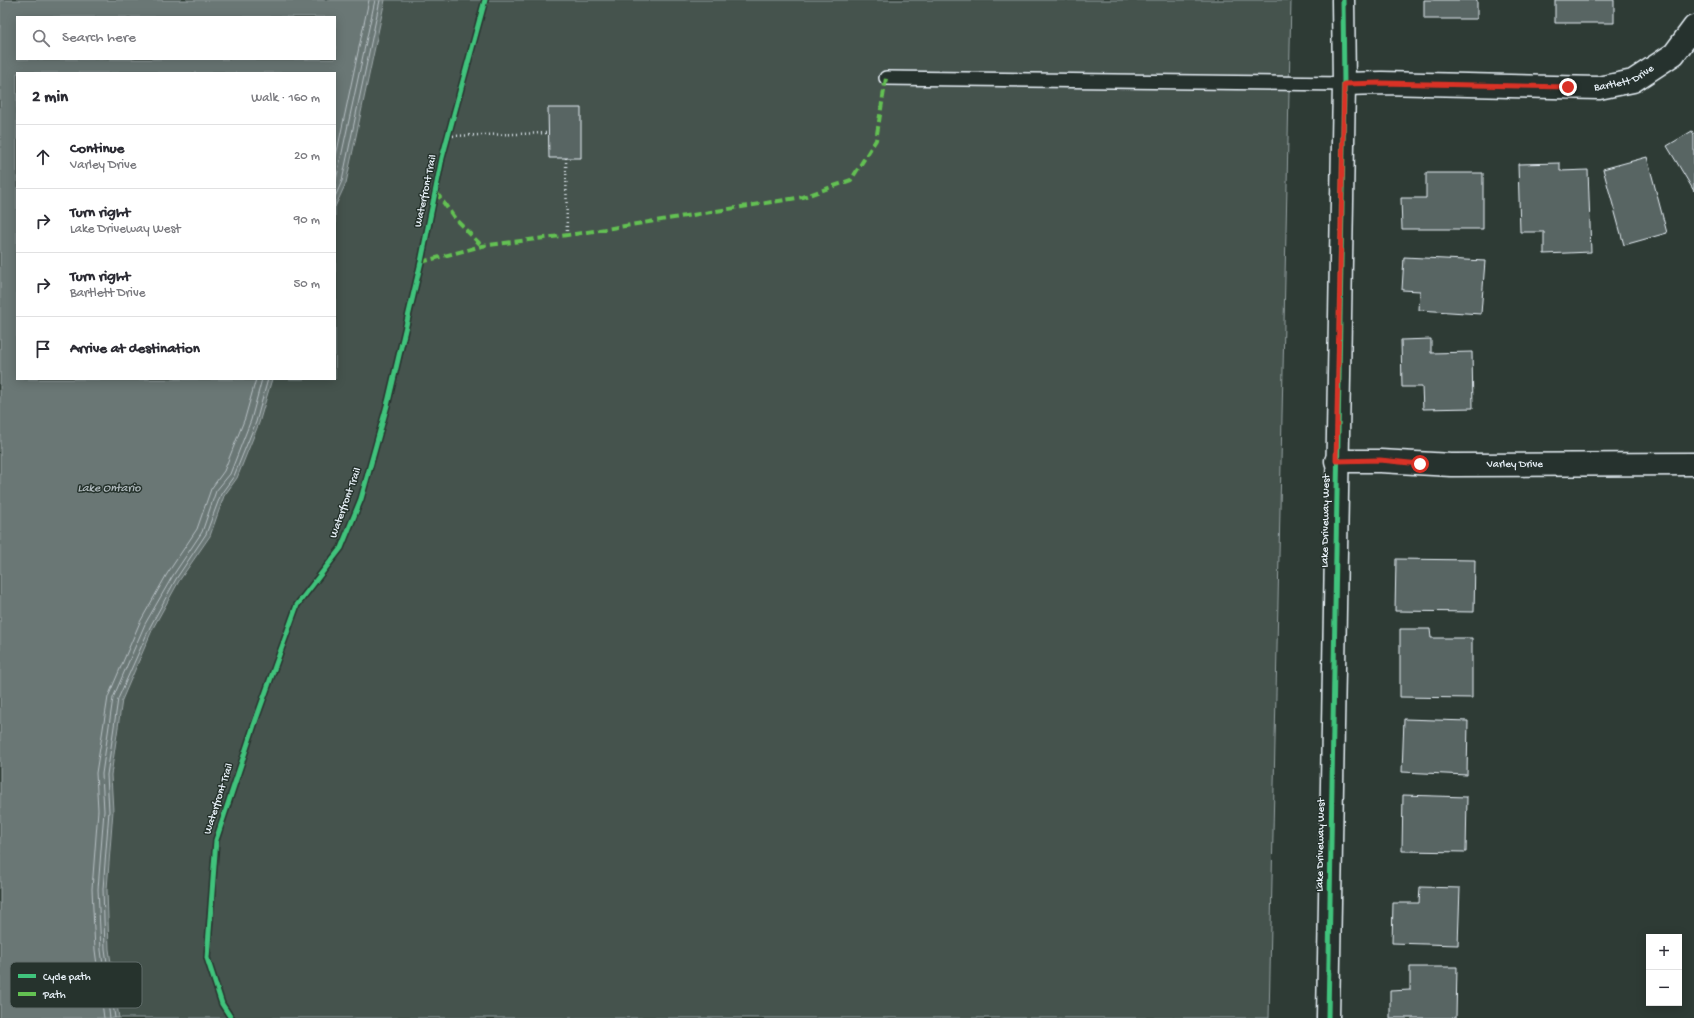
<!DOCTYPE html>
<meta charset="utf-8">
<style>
:root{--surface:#fff;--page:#f2f2f3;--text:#2b2b33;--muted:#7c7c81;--line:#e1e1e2}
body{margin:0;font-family:"Gochi Hand",sans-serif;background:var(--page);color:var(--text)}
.controls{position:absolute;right:12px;bottom:12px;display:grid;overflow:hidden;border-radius:0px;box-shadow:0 2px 10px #0003}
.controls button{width:36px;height:36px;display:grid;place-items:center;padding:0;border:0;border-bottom:1px solid var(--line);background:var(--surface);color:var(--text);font:20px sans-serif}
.stop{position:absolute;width:12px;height:12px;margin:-9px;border:3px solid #d93025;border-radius:50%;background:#fff}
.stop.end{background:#d93025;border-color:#fff;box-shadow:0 1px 4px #0008}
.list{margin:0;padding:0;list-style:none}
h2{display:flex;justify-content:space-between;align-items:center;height:52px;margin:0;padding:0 16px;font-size:17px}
h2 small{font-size:13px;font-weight:400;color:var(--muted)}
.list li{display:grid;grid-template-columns:26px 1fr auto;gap:12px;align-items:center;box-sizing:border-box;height:64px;padding:0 16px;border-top:1px solid var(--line)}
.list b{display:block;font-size:15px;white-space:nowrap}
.list p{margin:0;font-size:13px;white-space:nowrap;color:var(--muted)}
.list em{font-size:13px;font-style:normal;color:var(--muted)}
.icon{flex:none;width:22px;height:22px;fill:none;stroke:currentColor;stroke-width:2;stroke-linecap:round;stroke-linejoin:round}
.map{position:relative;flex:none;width:1694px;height:1018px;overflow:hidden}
.search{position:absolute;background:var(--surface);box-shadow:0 2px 10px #0003;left:16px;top:16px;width:320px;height:44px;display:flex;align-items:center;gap:10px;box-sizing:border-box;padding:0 14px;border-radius:0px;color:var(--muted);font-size:15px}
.panel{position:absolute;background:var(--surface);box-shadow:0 2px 10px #0003;left:16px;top:72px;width:320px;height:308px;border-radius:0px}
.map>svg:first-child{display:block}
.green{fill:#45524e;stroke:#96a2a3}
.water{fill:#6b7775;stroke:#9da8a9;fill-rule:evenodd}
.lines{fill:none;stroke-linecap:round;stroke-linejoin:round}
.shore{stroke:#b6c0c4;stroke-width:1}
.building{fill:#596563;stroke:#e8f1f8}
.lane-casing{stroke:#e8f1f8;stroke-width:16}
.street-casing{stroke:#e8f1f8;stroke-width:25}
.secondary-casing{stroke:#e8f1f8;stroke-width:25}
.path{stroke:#e8f1f8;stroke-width:2.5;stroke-dasharray:1 3;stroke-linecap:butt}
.lane{stroke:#26332d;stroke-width:13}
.street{stroke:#26332d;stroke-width:22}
.secondary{stroke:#26332d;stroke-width:22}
.quiet{stroke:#63c152;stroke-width:4;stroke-dasharray:8 4;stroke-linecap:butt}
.cycleway-casing{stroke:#26332d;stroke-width:8}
.cycleway{stroke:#40c37c;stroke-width:5}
.route{stroke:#d93025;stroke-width:5}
.labels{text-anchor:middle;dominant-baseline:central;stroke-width:3;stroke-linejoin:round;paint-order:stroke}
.street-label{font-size:11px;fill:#e8f1f8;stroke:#26332d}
.water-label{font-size:12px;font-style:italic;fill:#b0babd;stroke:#26332d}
.key{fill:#26332d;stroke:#606c6a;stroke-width:1}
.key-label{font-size:11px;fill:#e8f1f8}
</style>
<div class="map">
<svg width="1694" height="1018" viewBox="0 0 1694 1018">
<rect width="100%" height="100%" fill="#2e3b35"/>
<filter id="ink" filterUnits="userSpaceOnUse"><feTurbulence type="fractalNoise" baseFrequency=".025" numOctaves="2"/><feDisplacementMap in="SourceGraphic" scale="8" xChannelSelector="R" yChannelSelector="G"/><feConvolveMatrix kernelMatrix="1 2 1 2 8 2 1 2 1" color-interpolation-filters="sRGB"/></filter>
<g filter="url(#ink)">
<path class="green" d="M 382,0 L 1291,0 L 1269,1018 L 90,1018 L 95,757 L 248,379 L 335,379 L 335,159 Z"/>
<path class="water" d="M 0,0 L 385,0 L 346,183 L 335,207 L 335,73 L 17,73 L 17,379 L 272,379 L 259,423 L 237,478 L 224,496 L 210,536 L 179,581 L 153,628 L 122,700 L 111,775 L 113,811 L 107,889 L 109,949 L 119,1018 L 0,1018 ZM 17,17 L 335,17 L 335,59 L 17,59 Z"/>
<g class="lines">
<path class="shore" d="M 335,161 L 369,0
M 335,185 L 375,0
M 335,197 L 342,181 L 380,0
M 104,1018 L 95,950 L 92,889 L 98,810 L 96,773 L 108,697 L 140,622 L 167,574 L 197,529 L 211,489 L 224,471 L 245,418 L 256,379
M 110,1018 L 101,950 L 98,889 L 104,811 L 102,774 L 113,698 L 145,624 L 172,577 L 202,532 L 216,491 L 230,474 L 251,420 L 262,379
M 115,1018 L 105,949 L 103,889 L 109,811 L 107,775 L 118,699 L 150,627 L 176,579 L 206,534 L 221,494 L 234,476 L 256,422 L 268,379"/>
</g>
<path class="building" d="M 1424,0 L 1477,0 L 1477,19 L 1424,19 Z
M 1555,0 L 1614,0 L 1614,23 L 1555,23 Z
M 548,108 L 581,108 L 581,158 L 549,158 Z
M 1692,131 L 1694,135 L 1694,191 L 1667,146 Z
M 1647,157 L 1667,233 L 1624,245 L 1603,169 Z
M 1560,163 L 1560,171 L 1588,170 L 1591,252 L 1544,254 L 1544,232 L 1520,232 L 1518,164 Z
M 1426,173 L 1483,173 L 1483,229 L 1402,229 L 1401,198 L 1426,198 Z
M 1404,257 L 1485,261 L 1481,314 L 1419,310 L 1420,291 L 1402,290 Z
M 1431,339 L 1431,353 L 1472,352 L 1473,408 L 1423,409 L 1422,387 L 1402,387 L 1401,340 Z
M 1396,559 L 1475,560 L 1474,612 L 1395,611 Z
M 1400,629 L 1430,629 L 1431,638 L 1472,638 L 1472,698 L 1400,697 Z
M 1404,719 L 1468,721 L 1467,775 L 1402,772 Z
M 1403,795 L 1467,797 L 1466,852 L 1402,851 Z
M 1420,887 L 1460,888 L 1458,945 L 1392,943 L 1393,903 L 1419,903 Z
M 1410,967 L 1457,967 L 1456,1018 L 1390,1018 L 1390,991 L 1410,990 Z"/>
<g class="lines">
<g class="lane-casing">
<path id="lane" d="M 886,78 L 1344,84"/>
</g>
<g class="street-casing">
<g id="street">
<path id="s1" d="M 1344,84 L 1382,83 L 1599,88 L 1633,81 L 1674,54 L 1694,27"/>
<path id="s2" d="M 1336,461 L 1380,461 L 1451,465 L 1694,464"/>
</g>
</g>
<g class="secondary-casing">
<path id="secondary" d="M 1328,1018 L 1344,84 L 1343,0"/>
</g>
<path class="path" d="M 449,136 L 547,133
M 566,158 L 567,235"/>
<use href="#lane" class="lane"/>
<use href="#street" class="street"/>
<use href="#secondary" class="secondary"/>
<path class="quiet" d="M 436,192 L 456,220 L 482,246
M 421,262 L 482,246 L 575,234 L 803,197 L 851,180 L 876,140 L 886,78"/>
<g class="cycleway-casing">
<path id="cycleway" d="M 231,1018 L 222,1004 L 207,958 L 216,840 L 254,725 L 297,605 L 341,548 L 361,499 L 388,402 L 421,262 L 442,158 L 485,0
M 1328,1018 L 1344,84 L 1343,0"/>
</g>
<use href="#cycleway" class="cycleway"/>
</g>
</g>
<g class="lines" filter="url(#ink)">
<path class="route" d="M 1420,464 L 1380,460 L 1336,461 L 1344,84 L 1382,83 L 1568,87"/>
</g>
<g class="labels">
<g class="street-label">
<text stroke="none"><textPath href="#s1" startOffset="282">Bartlett Drive</textPath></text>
<text transform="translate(426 191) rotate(-78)">Waterfront Trail</text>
<text stroke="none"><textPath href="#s2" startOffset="179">Varley Drive</textPath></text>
<text transform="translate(346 503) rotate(-70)">Waterfront Trail</text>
<text transform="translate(1326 521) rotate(-89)">Lake Driveway West</text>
<text transform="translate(219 799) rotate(-72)">Waterfront Trail</text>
<text transform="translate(1321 845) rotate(-89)">Lake Driveway West</text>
</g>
<g class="water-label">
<text x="109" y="489">Lake Ontario</text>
</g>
</g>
<rect x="10" y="962" width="132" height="46" rx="6" class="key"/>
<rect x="18" y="974" width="18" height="4" fill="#40c37c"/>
<rect x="18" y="992" width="18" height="4" fill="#63c152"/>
<g class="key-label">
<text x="43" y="980">Cycle path</text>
<text x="43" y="998">Path</text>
</g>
</svg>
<div class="controls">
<button>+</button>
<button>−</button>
</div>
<div class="stop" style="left:1420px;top:464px"></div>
<div class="stop end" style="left:1568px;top:87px"></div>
<div class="search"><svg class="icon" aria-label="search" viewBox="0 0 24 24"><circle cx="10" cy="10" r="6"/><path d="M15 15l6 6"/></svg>Search here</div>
<section class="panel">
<h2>2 min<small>Walk · 160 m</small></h2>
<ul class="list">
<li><svg class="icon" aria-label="ahead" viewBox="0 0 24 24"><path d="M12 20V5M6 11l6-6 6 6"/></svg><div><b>Continue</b><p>Varley Drive</p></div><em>20 m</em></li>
<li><svg class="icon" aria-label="right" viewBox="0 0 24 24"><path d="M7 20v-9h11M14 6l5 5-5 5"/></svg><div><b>Turn right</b><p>Lake Driveway West</p></div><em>90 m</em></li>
<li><svg class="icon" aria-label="right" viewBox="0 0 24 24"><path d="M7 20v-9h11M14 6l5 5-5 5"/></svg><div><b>Turn right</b><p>Bartlett Drive</p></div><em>50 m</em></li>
<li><svg class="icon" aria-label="arrive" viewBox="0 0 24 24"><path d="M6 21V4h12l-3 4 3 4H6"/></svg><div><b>Arrive at destination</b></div></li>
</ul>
</section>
</div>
